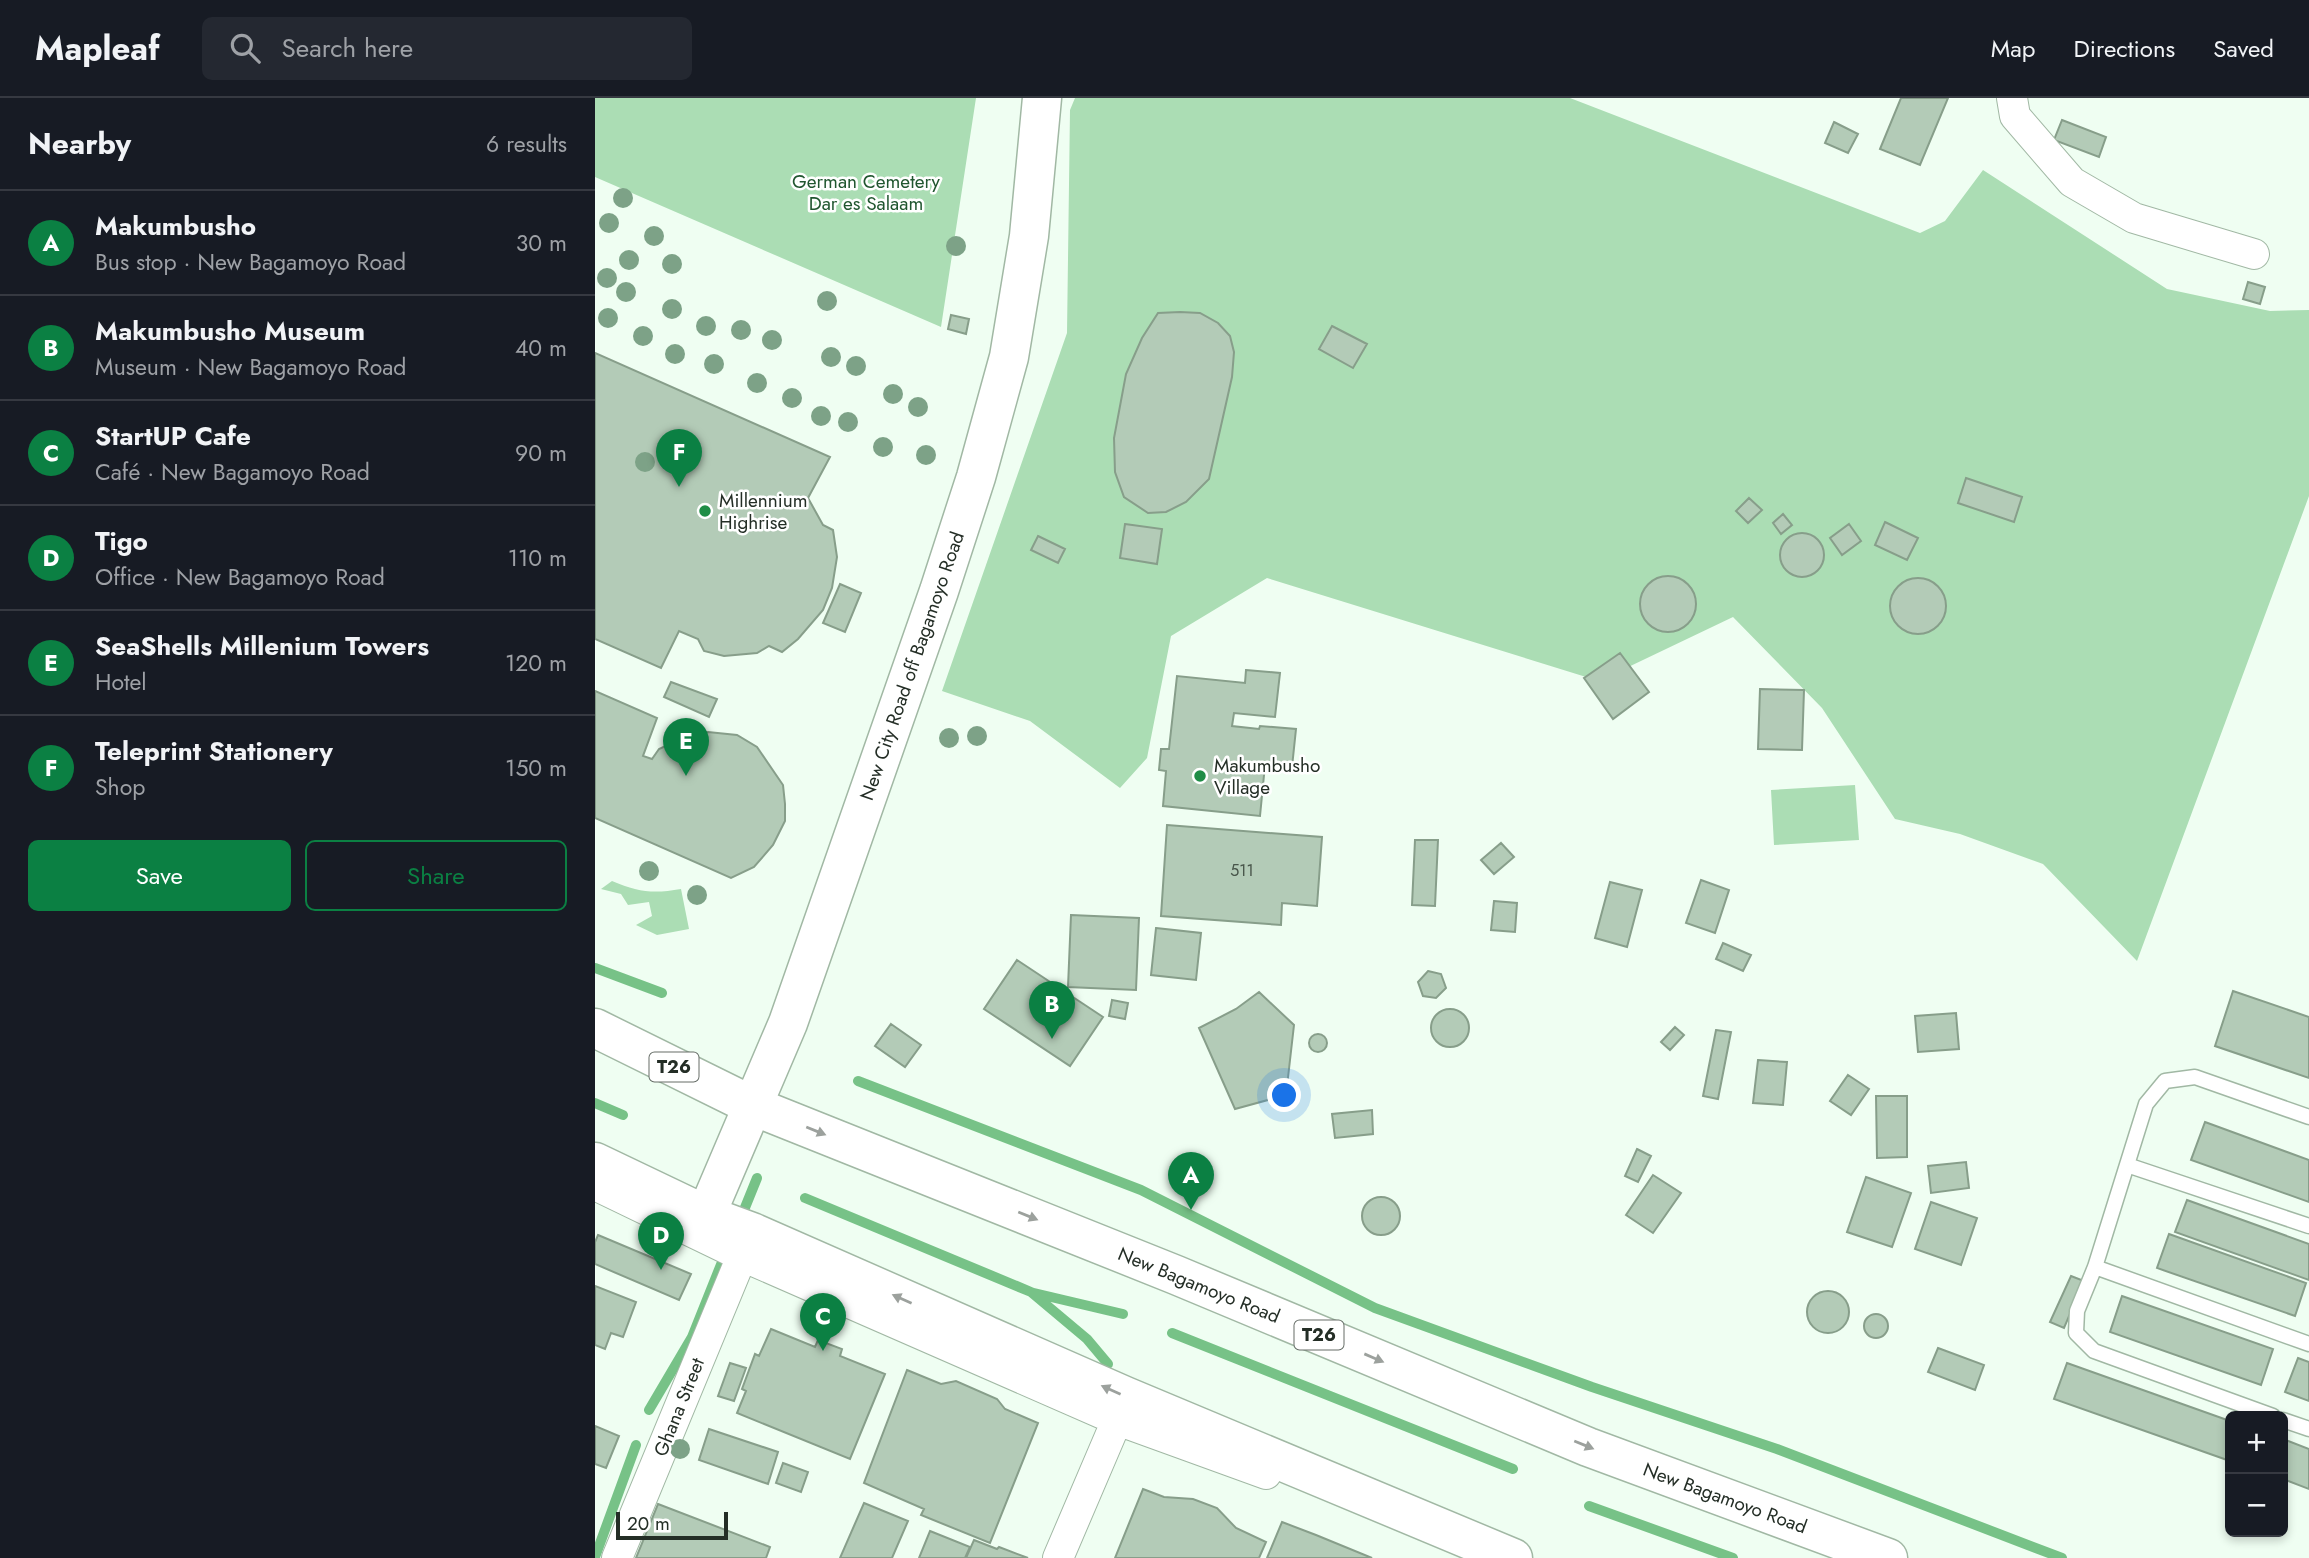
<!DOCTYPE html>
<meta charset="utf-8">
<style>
:root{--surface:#171b24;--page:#242831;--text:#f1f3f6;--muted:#9ea1a6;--line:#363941;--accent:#0b8043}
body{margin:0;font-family:Jost,sans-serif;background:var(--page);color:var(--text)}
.controls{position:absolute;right:21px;bottom:21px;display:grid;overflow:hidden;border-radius:10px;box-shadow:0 4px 10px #0003}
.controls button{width:63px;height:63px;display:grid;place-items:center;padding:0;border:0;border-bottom:2px solid var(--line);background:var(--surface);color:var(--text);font:35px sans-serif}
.scale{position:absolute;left:21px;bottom:18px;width:112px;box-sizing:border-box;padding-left:7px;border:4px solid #242e26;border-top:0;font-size:19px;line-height:24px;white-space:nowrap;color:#242e26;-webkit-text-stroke:5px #fff;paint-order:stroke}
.you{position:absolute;left:690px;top:998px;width:24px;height:24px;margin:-18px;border:5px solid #fff;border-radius:50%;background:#1a73e8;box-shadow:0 0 0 10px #1a73e833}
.badge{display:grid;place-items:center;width:46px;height:46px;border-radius:50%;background:var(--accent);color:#fff;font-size:23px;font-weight:700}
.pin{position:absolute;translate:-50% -58px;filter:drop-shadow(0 2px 4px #0008)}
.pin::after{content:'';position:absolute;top:37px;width:24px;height:21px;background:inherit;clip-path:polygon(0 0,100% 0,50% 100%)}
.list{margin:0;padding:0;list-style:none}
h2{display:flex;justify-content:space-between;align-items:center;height:91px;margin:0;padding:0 28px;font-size:30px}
h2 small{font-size:23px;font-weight:400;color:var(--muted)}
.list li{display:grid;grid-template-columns:46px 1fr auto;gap:21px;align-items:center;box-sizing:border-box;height:105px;padding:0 28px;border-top:2px solid var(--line)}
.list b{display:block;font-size:26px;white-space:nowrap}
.list p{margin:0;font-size:23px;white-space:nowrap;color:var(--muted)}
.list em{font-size:23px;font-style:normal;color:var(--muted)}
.actions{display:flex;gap:14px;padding:21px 28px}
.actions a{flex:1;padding:16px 0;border:2px solid var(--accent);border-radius:10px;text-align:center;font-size:24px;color:var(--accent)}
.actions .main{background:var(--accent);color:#fff}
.icon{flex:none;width:38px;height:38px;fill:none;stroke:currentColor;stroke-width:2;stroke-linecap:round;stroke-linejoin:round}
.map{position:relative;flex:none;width:1714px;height:1460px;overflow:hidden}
header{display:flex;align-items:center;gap:42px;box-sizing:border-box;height:98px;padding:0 35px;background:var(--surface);border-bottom:2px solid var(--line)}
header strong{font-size:33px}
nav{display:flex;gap:38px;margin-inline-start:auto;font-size:24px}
.search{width:490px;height:63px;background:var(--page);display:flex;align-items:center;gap:18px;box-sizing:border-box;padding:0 24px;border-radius:10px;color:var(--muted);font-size:26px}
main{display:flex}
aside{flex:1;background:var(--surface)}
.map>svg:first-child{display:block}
.green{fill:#abddb4}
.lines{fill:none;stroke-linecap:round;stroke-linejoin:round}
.stream{stroke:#77c287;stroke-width:10}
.building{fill:#b3cbb7;stroke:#879e8a;stroke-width:2}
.lane-casing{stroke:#a1b8a4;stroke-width:17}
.street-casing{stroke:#a1b8a4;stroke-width:32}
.secondary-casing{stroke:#a1b8a4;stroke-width:41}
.highway-casing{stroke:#a1b8a4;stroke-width:41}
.lane{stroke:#fff;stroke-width:14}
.street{stroke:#fff;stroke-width:30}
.secondary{stroke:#fff;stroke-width:38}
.highway{stroke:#fff;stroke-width:38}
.tree{fill:#7da287}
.oneway{fill:#9ca19d}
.poi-dot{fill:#1f8d46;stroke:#fff;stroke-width:2.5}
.labels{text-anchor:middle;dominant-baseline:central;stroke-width:5;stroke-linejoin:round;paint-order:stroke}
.number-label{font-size:16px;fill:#48554a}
.shield{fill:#fff;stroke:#666d67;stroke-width:2}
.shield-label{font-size:18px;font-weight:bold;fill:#242e26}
.park-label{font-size:19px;fill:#20562f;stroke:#fff}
.poi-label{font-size:19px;fill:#242e26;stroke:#fff;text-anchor:start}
.street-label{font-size:19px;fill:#242e26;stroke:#fff}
</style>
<header>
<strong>Mapleaf</strong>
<div class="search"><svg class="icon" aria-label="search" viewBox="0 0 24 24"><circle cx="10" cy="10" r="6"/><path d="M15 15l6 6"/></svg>Search here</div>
<nav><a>Map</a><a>Directions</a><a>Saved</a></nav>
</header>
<main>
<aside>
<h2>Nearby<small>6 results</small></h2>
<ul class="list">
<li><span class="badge">A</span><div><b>Makumbusho</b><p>Bus stop · New Bagamoyo Road</p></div><em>30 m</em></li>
<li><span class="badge">B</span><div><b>Makumbusho Museum</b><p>Museum · New Bagamoyo Road</p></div><em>40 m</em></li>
<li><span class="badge">C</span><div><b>StartUP Cafe</b><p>Café · New Bagamoyo Road</p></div><em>90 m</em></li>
<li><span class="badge">D</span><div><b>Tigo</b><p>Office · New Bagamoyo Road</p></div><em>110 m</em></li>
<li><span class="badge">E</span><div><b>SeaShells Millenium Towers</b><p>Hotel</p></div><em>120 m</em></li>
<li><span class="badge">F</span><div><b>Teleprint Stationery</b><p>Shop</p></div><em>150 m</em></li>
</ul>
<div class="actions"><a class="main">Save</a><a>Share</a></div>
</aside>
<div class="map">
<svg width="1714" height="1460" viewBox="0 0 1714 1460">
<rect width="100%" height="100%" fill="#effef2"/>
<path class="green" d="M 0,0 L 381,0 L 346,229 L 0,79 Z
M 480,0 L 975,0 L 1325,135 L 1350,123 L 1388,72 L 1572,191 L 1675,213 L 1714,212 L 1714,398 L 1542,863 L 1448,766 L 1365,736 L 1300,721 L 1227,610 L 1138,519 L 1004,583 L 672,480 L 576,538 L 552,660 L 525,690 L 435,623 L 347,593 L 472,235 L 475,12 Z
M 1260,687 L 1264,742 L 1179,747 L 1176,692 Z
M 17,783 C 43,794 58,796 86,791 L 94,831 L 62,837 L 41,827 L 57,818 L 54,804 L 33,807 L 26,796 L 6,791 Z"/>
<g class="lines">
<path class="stream" d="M 0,870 L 67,895
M 263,983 L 546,1092 L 780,1210 L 997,1289 L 1182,1351 L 1467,1460
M 0,1005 L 28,1017
M 210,1100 L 436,1194 L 492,1241 L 513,1266
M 147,1117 L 162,1080
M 439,1195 L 528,1216
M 577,1235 L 918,1371
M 54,1312 L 97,1239 L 131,1154
M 994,1408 L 1138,1460
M 0,1459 L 41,1347"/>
</g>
<path class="building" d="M 1306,0 L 1353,0 L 1325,67 L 1285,51 Z
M 1467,22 L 1511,39 L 1504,59 L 1459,42 Z
M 1239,24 L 1263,36 L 1253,55 L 1230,45 Z
M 1653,184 L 1670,189 L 1665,206 L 1648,201 Z
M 585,214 L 605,215 L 623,225 L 635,238 L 639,254 L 637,279 L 614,381 L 591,404 L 571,414 L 553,415 L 529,399 L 520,374 L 519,340 L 531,276 L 547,240 L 563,215 Z
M 356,217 L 374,221 L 371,236 L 353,231 Z
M 737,228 L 772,246 L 758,270 L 724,251 Z
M 0,255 L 235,359 L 213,400 L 228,427 L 238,432 L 242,459 L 237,490 L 228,512 L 203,541 L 187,554 L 174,548 L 162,555 L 129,558 L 109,553 L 103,541 L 84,533 L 66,570 L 0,541 Z
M 1371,380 L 1427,399 L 1419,424 L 1363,405 Z
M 1154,400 L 1167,412 L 1153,425 L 1141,413 Z
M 1188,416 L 1197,427 L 1186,436 L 1178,425 Z
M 1290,424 L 1323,440 L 1312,462 L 1280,447 Z
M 530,426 L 567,431 L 562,466 L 525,460 Z
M 1254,426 L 1266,443 L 1247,457 L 1235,440 Z
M1185 457a22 22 0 1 1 44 0a22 22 0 1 1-44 0Z
M 443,438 L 470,451 L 463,465 L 436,452 Z
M1045 506a28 28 0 1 1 56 0a28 28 0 1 1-56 0Z
M1295 508a28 28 0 1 1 56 0a28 28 0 1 1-56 0Z
M 245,486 L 266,495 L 250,534 L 228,525 Z
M 1025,555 L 1054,594 L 1018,621 L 989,580 Z
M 651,572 L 685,575 L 680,619 L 639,615 L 637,628 L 664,631 L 665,628 L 701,631 L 697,669 L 670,667 L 665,718 L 568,708 L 571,673 L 564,672 L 566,651 L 574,651 L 582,578 L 650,585 Z
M 76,584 L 122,601 L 114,619 L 69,599 Z
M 1165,591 L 1209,592 L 1207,652 L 1163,651 Z
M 0,593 L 62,620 L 48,658 L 57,661 L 64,651 L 92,638 L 113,634 L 142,637 L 162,649 L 188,687 L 190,706 L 190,723 L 178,747 L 159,769 L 136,780 L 0,720 Z
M 572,727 L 727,739 L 722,808 L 687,805 L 686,827 L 566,818 Z
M 820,742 L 843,742 L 840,808 L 817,807 Z
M 906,745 L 919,759 L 899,776 L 886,762 Z
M 1106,782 L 1134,792 L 1120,835 L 1091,825 Z
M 1015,784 L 1047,792 L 1032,849 L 1000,840 Z
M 899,803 L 922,805 L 920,834 L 896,832 Z
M 476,817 L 544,820 L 541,892 L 473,889 Z
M 561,830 L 606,835 L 601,882 L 556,877 Z
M 1128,845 L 1156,857 L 1148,873 L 1121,861 Z
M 422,862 L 508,919 L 475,968 L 389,911 Z
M 833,873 L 846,876 L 851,890 L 841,900 L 828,898 L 823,884 Z
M 1638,893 L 1714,919 L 1714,980 L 1620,948 Z
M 664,894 L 699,927 L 691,997 L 640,1011 L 604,930 L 641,911 Z
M 517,902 L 533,905 L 530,921 L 514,918 Z
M836 930a19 19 0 1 1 38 0a19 19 0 1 1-38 0Z
M 1361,915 L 1364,951 L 1323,954 L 1320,918 Z
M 296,926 L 326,947 L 310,969 L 280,948 Z
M 1080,929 L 1089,937 L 1075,952 L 1066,944 Z
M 1121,932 L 1136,934 L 1123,1001 L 1108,998 Z
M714 945a9 9 0 1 1 18 0a9 9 0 1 1-18 0Z
M 1163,962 L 1192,964 L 1188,1007 L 1158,1005 Z
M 1253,977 L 1274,991 L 1256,1017 L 1235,1003 Z
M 1281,998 L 1312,998 L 1312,1059 L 1282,1060 Z
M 777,1012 L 778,1036 L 740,1040 L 737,1016 Z
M 1610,1024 L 1714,1062 L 1714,1104 L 1596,1062 Z
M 1042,1051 L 1056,1058 L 1043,1084 L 1030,1078 Z
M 1371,1064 L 1374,1090 L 1336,1095 L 1333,1068 Z
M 1058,1077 L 1086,1095 L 1058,1135 L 1031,1117 Z
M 1271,1079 L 1316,1095 L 1297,1149 L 1252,1134 Z
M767 1118a19 19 0 1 1 38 0a19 19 0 1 1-38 0Z
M 1592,1102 L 1714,1146 L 1714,1182 L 1580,1134 Z
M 1336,1104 L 1382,1120 L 1366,1167 L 1320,1151 Z
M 1574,1136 L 1711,1185 L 1700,1218 L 1562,1170 Z
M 3,1137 L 96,1176 L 84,1202 L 0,1166 L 0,1144 Z
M 1476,1178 L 1489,1183 L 1469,1230 L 1455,1224 Z
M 0,1188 L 41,1204 L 28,1239 L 16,1235 L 10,1251 L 0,1247 Z
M1212 1214a21 21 0 1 1 42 0a21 21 0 1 1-42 0Z
M 1527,1198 L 1678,1251 L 1666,1287 L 1515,1234 Z
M1269 1228a12 12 0 1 1 24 0a12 12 0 1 1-24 0Z
M 176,1231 L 220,1249 L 223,1242 L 247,1251 L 245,1258 L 290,1276 L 255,1361 L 142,1315 L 151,1293 L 147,1291 L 160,1256 L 164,1258 Z
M 1343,1250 L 1389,1267 L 1380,1292 L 1333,1274 Z
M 1703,1260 L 1714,1264 L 1714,1303 L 1690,1294 Z
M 135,1265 L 151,1270 L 139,1303 L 123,1298 Z
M 1472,1265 L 1635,1323 L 1635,1363 L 1459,1301 Z
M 312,1272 L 346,1286 L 361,1283 L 402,1301 L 410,1311 L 443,1325 L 395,1445 L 326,1417 L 329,1411 L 269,1385 Z
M 0,1328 L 24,1338 L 11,1370 L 0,1366 Z
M 114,1331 L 183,1354 L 173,1386 L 104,1362 Z
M 1688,1341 L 1714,1351 L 1714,1391 L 1688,1381 Z
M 188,1365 L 213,1374 L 206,1394 L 181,1385 Z
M 548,1391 L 569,1399 L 598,1401 L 622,1410 L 641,1430 L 671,1444 L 664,1460 L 520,1460 Z
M 269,1405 L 313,1423 L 297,1460 L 245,1460 Z
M 63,1406 L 175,1449 L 171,1460 L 41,1460 Z
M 687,1424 L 721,1437 L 777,1460 L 672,1460 Z
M 335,1433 L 375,1449 L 370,1460 L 324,1460 Z
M 379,1442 L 402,1451 L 404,1449 L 433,1460 L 371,1460 Z"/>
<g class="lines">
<g class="lane-casing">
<path id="lane" d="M 1532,1067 L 1714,1128
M 1500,1169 L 1714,1246
M 1678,1318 L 1499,1253 L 1481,1235 L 1482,1213 L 1500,1169 L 1551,1006 L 1570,983 L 1600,979 L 1714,1019
M 1688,1322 L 1714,1331"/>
</g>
<g class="street-casing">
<path id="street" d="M 1417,0 L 1420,18 L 1477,84 L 1539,120 L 1659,156
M 0,1087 L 147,1158 L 522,1322 L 671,1376
M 22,1460 L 147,1158
M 463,1460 L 522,1322"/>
</g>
<g class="secondary-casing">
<path id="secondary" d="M 111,1117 L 193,925 L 344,493 L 381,379 L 414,259 L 434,138 L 447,0"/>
</g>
<g class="highway-casing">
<path id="highway" d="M 0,930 L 158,1008 L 581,1177 L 993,1349 L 1293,1460
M 0,1064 L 111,1117 L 157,1134 L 530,1298 L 918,1460"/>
</g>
<use href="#lane" class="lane"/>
<use href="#street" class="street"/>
<use href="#secondary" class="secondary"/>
<use href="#highway" class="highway"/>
</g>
<g class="tree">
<circle cx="28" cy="100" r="10"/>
<circle cx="14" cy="125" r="10"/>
<circle cx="59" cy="138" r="10"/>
<circle cx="361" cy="148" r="10"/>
<circle cx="34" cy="162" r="10"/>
<circle cx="77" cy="166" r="10"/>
<circle cx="12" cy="180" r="10"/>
<circle cx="31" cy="194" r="10"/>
<circle cx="232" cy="203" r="10"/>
<circle cx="77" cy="211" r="10"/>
<circle cx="13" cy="220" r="10"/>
<circle cx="111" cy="228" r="10"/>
<circle cx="146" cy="232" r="10"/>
<circle cx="48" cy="238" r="10"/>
<circle cx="177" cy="242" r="10"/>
<circle cx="80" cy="256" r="10"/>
<circle cx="236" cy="259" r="10"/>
<circle cx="119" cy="266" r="10"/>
<circle cx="261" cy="268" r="10"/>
<circle cx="162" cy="285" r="10"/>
<circle cx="298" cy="296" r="10"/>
<circle cx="197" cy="300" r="10"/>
<circle cx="323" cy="309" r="10"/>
<circle cx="226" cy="318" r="10"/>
<circle cx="253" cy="324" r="10"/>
<circle cx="288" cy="349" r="10"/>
<circle cx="331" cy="357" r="10"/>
<circle cx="50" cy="364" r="10"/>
<circle cx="382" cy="638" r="10"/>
<circle cx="354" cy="640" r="10"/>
<circle cx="54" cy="773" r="10"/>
<circle cx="102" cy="797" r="10"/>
<circle cx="85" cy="1351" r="10"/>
</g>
<defs><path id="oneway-solid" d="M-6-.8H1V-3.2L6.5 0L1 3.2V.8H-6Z" transform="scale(1.75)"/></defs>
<g class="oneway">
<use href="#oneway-solid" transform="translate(221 1033) rotate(22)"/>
<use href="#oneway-solid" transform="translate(433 1118) rotate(22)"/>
<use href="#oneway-solid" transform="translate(307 1201) rotate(-156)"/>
<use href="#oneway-solid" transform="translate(779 1260) rotate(23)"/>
<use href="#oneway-solid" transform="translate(516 1292) rotate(-156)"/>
<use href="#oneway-solid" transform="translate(989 1347) rotate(22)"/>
</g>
<g class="poi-dot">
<circle cx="110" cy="413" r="7"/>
<circle cx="605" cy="678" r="7"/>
</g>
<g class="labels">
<g class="number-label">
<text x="647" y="772">511</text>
</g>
<g class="shield">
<rect x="54.5" y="954.5" width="49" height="29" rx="5"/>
<rect x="699.5" y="1222.5" width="49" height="29" rx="5"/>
</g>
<g class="shield-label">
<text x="79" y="969">T26</text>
<text x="724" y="1237">T26</text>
</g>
<g class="park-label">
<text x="271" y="83">German Cemetery<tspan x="271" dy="22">Dar es Salaam</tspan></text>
</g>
<g class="poi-label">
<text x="124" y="402">Millennium<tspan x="124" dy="22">Highrise</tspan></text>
<text x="619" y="667">Makumbusho<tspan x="619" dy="22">Village</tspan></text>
</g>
<g class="street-label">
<text transform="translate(317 568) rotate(-71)">New City Road off Bagamoyo Road</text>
<text transform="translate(604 1187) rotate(22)">New Bagamoyo Road</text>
<text transform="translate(84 1309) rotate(-68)">Ghana Street</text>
<text transform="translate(1130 1400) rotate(20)">New Bagamoyo Road</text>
</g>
</g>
</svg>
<div class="controls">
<button>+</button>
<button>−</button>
</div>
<div class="scale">20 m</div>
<div class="you"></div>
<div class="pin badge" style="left:596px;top:1112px">A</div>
<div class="pin badge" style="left:457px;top:941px">B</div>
<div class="pin badge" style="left:228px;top:1253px">C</div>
<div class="pin badge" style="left:66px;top:1172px">D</div>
<div class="pin badge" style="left:91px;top:678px">E</div>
<div class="pin badge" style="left:84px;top:389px">F</div>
</div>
</main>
